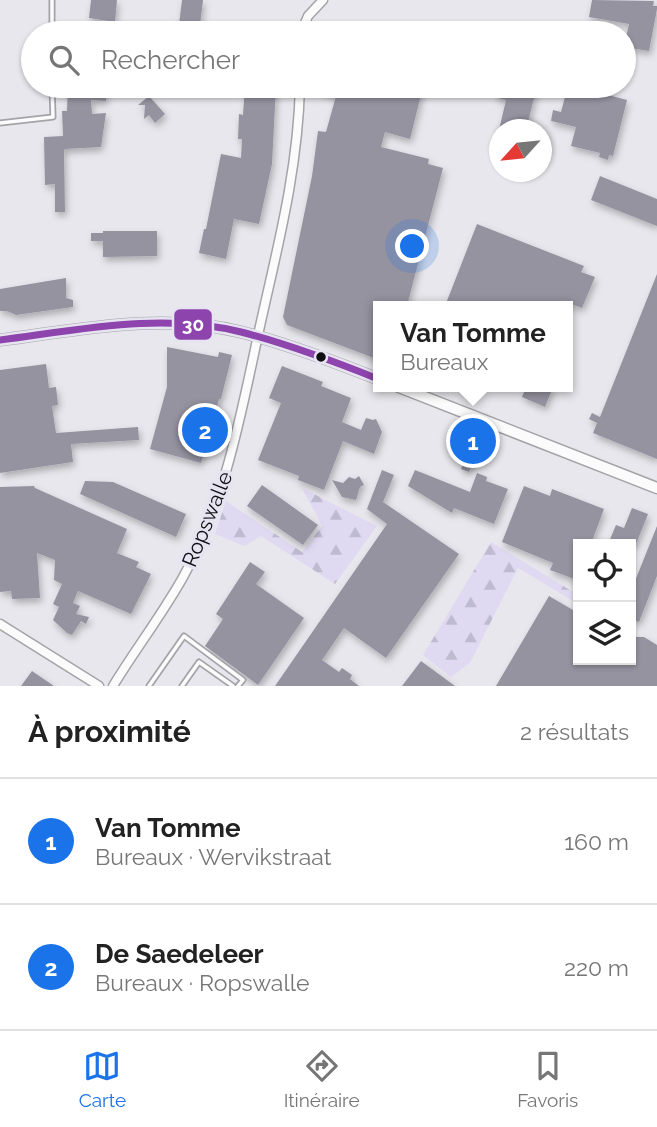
<!DOCTYPE html>
<html lang="fr">
<meta charset="utf-8">
<style>
:root{--surface:#fff;--page:#f6f6f6;--text:#222;--muted:#767676;--line:#e0e0e0;--accent:#1a73e8}
body{margin:0;font-family:Raleway,sans-serif;background:var(--page);color:var(--text)}
.controls{position:absolute;right:21px;bottom:21px;display:grid;overflow:hidden;border-radius:0px;box-shadow:0 2px 5px #0004}
.controls button{width:63px;height:63px;display:grid;place-items:center;padding:0;border:0;border-bottom:2px solid var(--line);background:var(--surface);color:var(--text);font:35px sans-serif}
.compass{position:absolute;left:489px;top:119px;width:63px;height:63px;border-radius:50%;background:var(--surface);box-shadow:0 2px 5px #0004;rotate:243deg}
.you{position:absolute;left:413px;top:247px;width:24px;height:24px;margin:-18px;border:5px solid #fff;border-radius:50%;background:#1a73e8;box-shadow:0 0 0 10px #1a73e833}
.badge{display:grid;place-items:center;width:46px;height:46px;border-radius:50%;background:var(--accent);color:#fff;font-size:23px;font-weight:700}
.pin{position:absolute;translate:-50% -50%;border:4px solid #fff;box-shadow:0 2px 7px #0006}
.popup{position:absolute;left:373px;top:301px;width:200px;height:91px;box-sizing:border-box;display:grid;place-content:center;border-radius:0px;background:var(--surface);filter:drop-shadow(0 2px 5px #0005);font-size:23px;white-space:nowrap;color:var(--muted)}
.popup b{font-size:26px;color:var(--text)}
.popup::after{content:'';position:absolute;left:50%;top:100%;margin-left:-14px;border:14px solid transparent;border-top-color:var(--surface)}
.list{margin:0;padding:0;list-style:none}
h2{display:flex;justify-content:space-between;align-items:center;height:91px;margin:0;padding:0 28px;font-size:30px}
h2 small{font-size:23px;font-weight:400;color:var(--muted)}
.list li{display:grid;grid-template-columns:46px 1fr auto;gap:21px;align-items:center;box-sizing:border-box;height:126px;padding:0 28px;border-top:2px solid var(--line)}
.list b{display:block;font-size:26px;white-space:nowrap}
.list p{margin:0;font-size:23px;white-space:nowrap;color:var(--muted)}
.list em{font-size:23px;font-style:normal;color:var(--muted)}
.icon{flex:none;width:38px;height:38px;fill:none;stroke:currentColor;stroke-width:2;stroke-linecap:round;stroke-linejoin:round}
.map{position:relative;flex:none;width:657px;height:686px;overflow:hidden}
.search{position:absolute;background:var(--surface);box-shadow:0 2px 5px #0004;left:21px;right:21px;top:21px;height:77px;display:flex;align-items:center;gap:18px;box-sizing:border-box;padding:0 24px;border-radius:38px;color:var(--muted);font-size:26px}
.sheet{height:343px;background:var(--surface)}
nav{display:flex;justify-content:space-around;align-items:center;box-sizing:border-box;height:98px;border-top:2px solid var(--line);background:var(--surface);font-size:19px;color:var(--muted)}
nav a{display:grid;justify-items:center;gap:4px}
nav .on{color:var(--accent)}
.map>svg:first-child{display:block}
.forest{fill:url(#forest-firs)}
.building{fill:#9693a1;filter:url(#shadow)}
.lines{fill:none;stroke-linecap:round;stroke-linejoin:round}
.service-casing{stroke:#a4a3a8;stroke-width:7}
.minor-casing{stroke:#a4a3a8;stroke-width:11}
.tertiary-casing{stroke:#a4a3a8;stroke-width:13}
.service{stroke:#fcfbfc;stroke-width:3.5}
.minor{stroke:#fcfbfc;stroke-width:8}
.tertiary{stroke:#fcfbfc;stroke-width:10}
.bus-1-casing{stroke:#e6e4f0;stroke-width:12}
.bus-1{stroke:#8e44ad;stroke-width:7}
.bus-dot{fill:#0f0f13;stroke:#e6e4f0;stroke-width:2.5}
.labels{text-anchor:middle;dominant-baseline:central;stroke-width:7;stroke-linejoin:round;paint-order:stroke}
.street-label{font-size:21px;fill:#0f0f13;stroke:#e6e4f0}
.line-badge{stroke:#e6e4f0;stroke-width:2.5}
.badge-label{font-size:19px;text-anchor:middle;font-weight:bold;fill:#fff}
</style>
<div class="map">
<svg width="657" height="686" viewBox="0 0 657 686">
<defs>
<pattern id="forest-firs" width="22" height="20" patternUnits="userSpaceOnUse" patternTransform="scale(1.75)"><rect width="22" height="20" fill="#dfdaf2"/><path d="M5 1l3.5 6h-7zM16 11l3.5 6h-7z" fill="#bebacf"/></pattern>
<filter id="shadow"><feDropShadow dx="2" dy="4" stdDeviation="3.5" flood-color="#0004"/></filter>
</defs>
<rect width="100%" height="100%" fill="#e8e7ed"/>
<path class="forest" d="M 302,488 L 377,526 L 335,584 L 261,536 L 244,546 L 215,534 L 226,501 L 302,552 L 322,526 Z
M 491,542 L 578,595 L 578,604 L 518,568 L 470,663 L 451,677 L 423,655 Z"/>
<path class="building" d="M 91,0 L 117,0 L 115,22 L 89,18 Z
M 182,0 L 203,0 L 199,33 L 178,33 Z
M 592,0 L 654,1 L 653,6 L 657,6 L 657,9 L 649,51 L 624,47 L 629,24 L 589,17 Z
M 68,86 L 91,86 L 91,89 L 107,91 L 106,101 L 91,100 L 92,114 L 106,113 L 101,147 L 64,149 L 65,212 L 55,212 L 55,184 L 45,185 L 44,137 L 63,136 L 62,111 L 67,111 Z
M 245,86 L 276,86 L 272,164 L 259,224 L 234,219 L 226,259 L 199,253 L 204,229 L 206,229 L 221,154 L 241,158 L 242,139 L 238,139 L 239,114 L 243,115 Z
M 323,86 L 423,87 L 410,139 L 385,132 L 381,147 L 429,159 L 428,164 L 443,168 L 407,306 L 379,306 L 379,360 L 287,325 L 283,317 L 312,176 L 318,131 L 326,132 L 336,96 L 322,92 Z
M 498,86 L 537,86 L 526,130 L 499,130 L 506,100 L 495,97 Z
M 568,86 L 597,86 L 610,89 L 608,95 L 627,100 L 613,156 L 609,155 L 608,160 L 599,157 L 600,153 L 571,146 L 576,127 L 551,121 L 553,110 L 561,112 Z
M 149,96 L 165,114 L 155,123 L 149,115 L 144,119 L 145,105 L 138,105 Z
M 600,176 L 657,199 L 657,226 L 591,200 Z
M 477,224 L 584,266 L 581,272 L 595,277 L 582,308 L 569,303 L 568,306 L 445,306 Z
M 103,231 L 157,231 L 157,256 L 103,257 L 103,241 L 91,241 L 91,233 L 103,233 Z
M 657,274 L 657,459 L 593,433 L 597,423 L 589,419 L 592,413 L 600,417 Z
M 66,278 L 66,298 L 73,300 L 73,307 L 16,315 L 7,311 L 0,311 L 0,289 Z
M 167,347 L 218,357 L 219,352 L 232,355 L 221,399 L 219,399 L 201,463 L 150,449 L 167,387 Z
M 46,364 L 49,388 L 56,387 L 58,405 L 52,406 L 56,433 L 138,427 L 139,440 L 71,444 L 73,462 L 0,473 L 0,370 Z
M 282,366 L 323,382 L 321,386 L 351,398 L 342,422 L 361,430 L 366,418 L 373,420 L 376,419 L 382,432 L 374,454 L 343,441 L 324,490 L 298,480 L 299,476 L 258,460 L 281,403 L 269,398 Z
M 526,387 L 553,387 L 545,407 L 522,397 Z
M 473,440 L 480,443 L 469,472 L 461,469 Z
M 382,470 L 394,475 L 383,502 L 459,554 L 386,658 L 344,628 L 322,660 L 339,672 L 342,668 L 352,675 L 350,679 L 359,686 L 275,686 L 387,524 L 367,509 Z
M 415,470 L 470,492 L 477,473 L 487,477 L 486,481 L 508,489 L 494,524 L 454,508 L 452,513 L 408,486 Z
M 359,476 L 364,485 L 360,487 L 356,500 L 342,497 L 332,480 L 343,483 L 349,477 L 355,479 Z
M 85,481 L 113,482 L 186,514 L 176,537 L 80,494 Z
M 262,485 L 318,525 L 303,545 L 247,506 Z
M 34,486 L 35,488 L 127,529 L 117,553 L 139,562 L 136,567 L 151,574 L 131,614 L 78,591 L 73,603 L 80,606 L 76,614 L 89,617 L 86,624 L 81,621 L 72,635 L 67,633 L 53,620 L 59,607 L 53,604 L 62,584 L 54,580 L 55,560 L 37,553 L 40,598 L 12,599 L 11,591 L 0,592 L 0,487 Z
M 524,486 L 550,496 L 552,489 L 604,509 L 591,544 L 578,544 L 577,580 L 550,570 L 553,563 L 502,542 Z
M 632,508 L 648,514 L 636,544 L 608,544 L 616,525 L 624,528 Z
M 657,526 L 657,576 L 639,622 L 631,619 L 631,591 Z
M 250,562 L 265,572 L 256,584 L 304,618 L 258,685 L 205,646 L 223,619 L 216,614 Z
M 549,596 L 578,613 L 578,660 L 631,660 L 631,637 L 644,637 L 657,645 L 657,686 L 496,686 Z
M 421,661 L 455,686 L 402,686 Z
M 32,671 L 54,686 L 21,686 Z"/>
<g class="lines">
<g class="service-casing">
<path id="service" d="M 52,0 L 52,33
M 0,123 L 53,117 L 52,86
M 149,686 L 184,636 L 243,680 L 238,686
M 182,686 L 199,662 L 233,686"/>
</g>
<g class="minor-casing">
<path id="minor" d="M 301,33 L 308,16 L 323,0
M 0,624 L 99,686
M 113,686 C 135,650 161,616 182,579 C 226,501 241,413 260,326 C 278,245 298,170 300,86"/>
</g>
<g class="tertiary-casing">
<path id="tertiary" d="M 0,340 C 78,330 162,312 241,332 C 288,344 333,361 378,379
M 399,387 L 657,488"/>
</g>
<use href="#service" class="service"/>
<use href="#minor" class="minor"/>
<use href="#tertiary" class="tertiary"/>
<g class="bus-1-casing">
<path id="bus-1" d="M 0,340 C 78,330 162,312 241,332 C 288,344 333,361 378,379"/>
</g>
<use href="#bus-1" class="bus-1"/>
</g>
<circle class="bus-dot" cx="321" cy="357" r="6"/>
<g class="labels">
<g class="street-label">
<text transform="translate(207 519) rotate(-68)">Ropswalle</text>
</g>
</g>
<rect class="line-badge" x="173" y="308" width="40" height="33" rx="7" fill="#8e44ad"/>
<g class="badge-label">
<text x="193" y="331">30</text>
</g>
</svg>
<div class="controls">
<button><svg class="icon" aria-label="locate" viewBox="0 0 24 24"><circle cx="12" cy="12" r="6"/><path d="M12 2v4M12 18v4M2 12h4M18 12h4"/></svg></button>
<button><svg class="icon" aria-label="layers" viewBox="0 0 24 24"><path d="M12 4l9 5-9 5-9-5zM3 14l9 5 9-5"/></svg></button>
</div>
<svg class="compass" viewBox="-18 -18 36 36"><path d="M0-13l5 13h-10z" fill="#e53935"/><path d="M0 13l5-13h-10z" fill="#767676"/></svg>
<div class="you"></div>
<div class="pin badge" style="left:473px;top:441px">1</div>
<div class="popup"><b>Van Tomme</b>Bureaux</div>
<div class="pin badge" style="left:205px;top:430px">2</div>
<div class="search"><svg class="icon" aria-label="search" viewBox="0 0 24 24"><circle cx="10" cy="10" r="6"/><path d="M15 15l6 6"/></svg>Rechercher</div>
</div>
<section class="sheet">
<h2>À proximité<small>2 résultats</small></h2>
<ul class="list">
<li><span class="badge">1</span><div><b>Van Tomme</b><p>Bureaux · Wervikstraat</p></div><em>160 m</em></li>
<li><span class="badge">2</span><div><b>De Saedeleer</b><p>Bureaux · Ropswalle</p></div><em>220 m</em></li>
</ul>
</section>
<nav>
<a class="on"><svg class="icon" aria-label="map" viewBox="0 0 24 24"><path d="M3 6l6-2 6 2 6-2v14l-6 2-6-2-6 2zM9 4v14M15 6v14"/></svg>Carte</a>
<a><svg class="icon" aria-label="directions" viewBox="0 0 24 24"><path d="M12 3l9 9-9 9-9-9zM9 14v-3h6M13 9l2 2-2 2"/></svg>Itinéraire</a>
<a><svg class="icon" aria-label="saved" viewBox="0 0 24 24"><path d="M7 4h10v16l-5-4-5 4z"/></svg>Favoris</a>
</nav>
